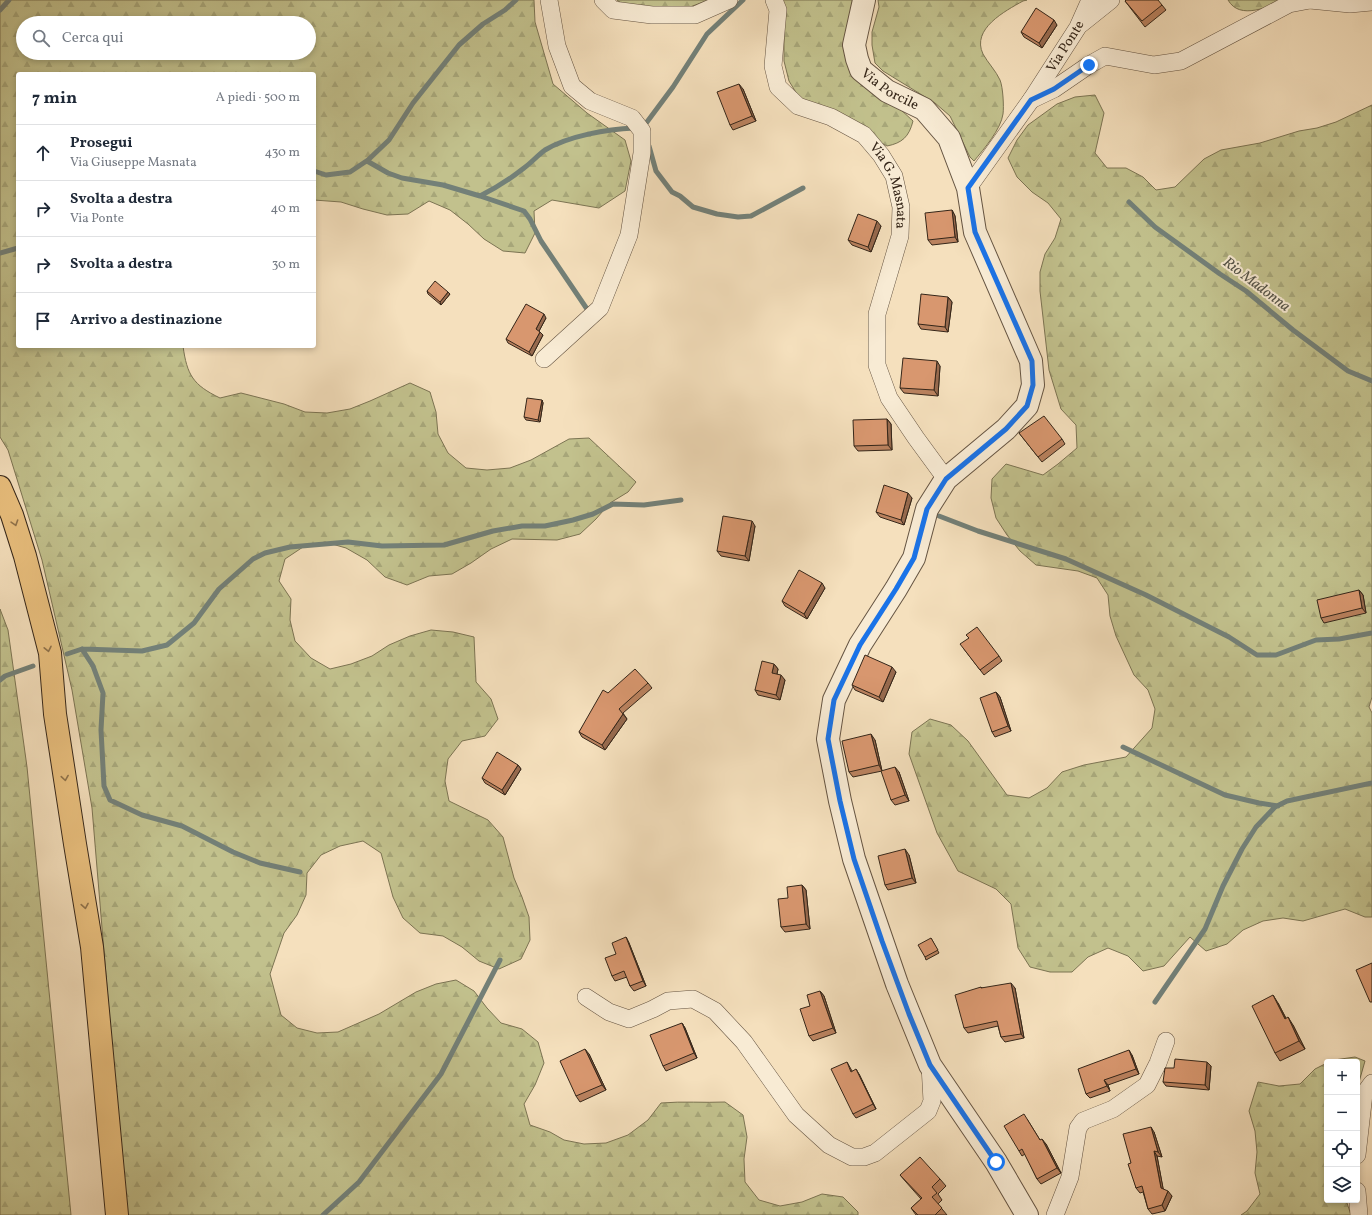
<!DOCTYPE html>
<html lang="it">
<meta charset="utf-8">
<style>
:root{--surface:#fff;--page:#f6f6f7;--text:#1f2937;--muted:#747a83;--line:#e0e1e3}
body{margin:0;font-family:Vollkorn,serif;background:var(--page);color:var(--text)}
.controls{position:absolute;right:12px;bottom:12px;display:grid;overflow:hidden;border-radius:4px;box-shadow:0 2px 6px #0003}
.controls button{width:36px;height:36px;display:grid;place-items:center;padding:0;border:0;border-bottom:1px solid var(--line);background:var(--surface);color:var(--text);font:20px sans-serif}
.stop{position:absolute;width:12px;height:12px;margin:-9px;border:3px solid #1a73e8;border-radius:50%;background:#fff}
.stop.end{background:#1a73e8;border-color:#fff;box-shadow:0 1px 4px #0008}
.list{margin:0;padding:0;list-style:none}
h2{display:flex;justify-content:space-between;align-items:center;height:52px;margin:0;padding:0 16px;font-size:17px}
h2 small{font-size:13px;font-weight:400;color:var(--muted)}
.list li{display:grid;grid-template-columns:26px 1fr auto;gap:12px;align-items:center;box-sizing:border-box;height:56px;padding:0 16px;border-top:1px solid var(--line)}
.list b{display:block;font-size:15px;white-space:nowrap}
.list p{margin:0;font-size:13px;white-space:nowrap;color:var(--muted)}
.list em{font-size:13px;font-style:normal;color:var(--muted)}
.icon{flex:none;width:22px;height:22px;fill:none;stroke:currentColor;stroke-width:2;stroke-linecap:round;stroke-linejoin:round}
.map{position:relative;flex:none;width:1372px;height:1215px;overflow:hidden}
.search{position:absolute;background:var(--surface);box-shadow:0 2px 6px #0003;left:16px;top:16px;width:300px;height:44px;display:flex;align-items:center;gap:10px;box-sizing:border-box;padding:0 14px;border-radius:22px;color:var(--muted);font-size:15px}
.panel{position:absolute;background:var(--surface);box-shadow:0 2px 6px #0003;left:16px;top:72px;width:300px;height:276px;border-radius:4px}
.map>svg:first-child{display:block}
.forest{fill:url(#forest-firs);stroke:#7c7453;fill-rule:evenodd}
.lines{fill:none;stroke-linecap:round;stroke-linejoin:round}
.stream{stroke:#738078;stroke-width:5}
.minor-casing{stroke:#655442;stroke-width:18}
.tertiary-casing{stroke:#655442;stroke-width:24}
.motorway-casing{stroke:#352619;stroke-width:24}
.minor{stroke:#f8ebd4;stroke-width:17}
.tertiary{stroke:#f8ebd4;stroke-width:22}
.motorway{stroke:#eac07e;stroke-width:22}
.wall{fill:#ba825f;stroke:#352619}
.shaded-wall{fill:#976a4e;stroke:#352619}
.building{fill:#d8976f;stroke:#352619}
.oneway{stroke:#90734c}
.route{stroke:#1a73e8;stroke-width:5}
.labels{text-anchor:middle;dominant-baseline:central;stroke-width:4;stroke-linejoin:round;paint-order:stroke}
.street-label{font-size:14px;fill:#352619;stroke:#f8ebd4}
.water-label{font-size:15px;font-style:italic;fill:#545348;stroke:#f8ebd4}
</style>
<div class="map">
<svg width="1372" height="1215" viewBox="0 0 1372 1215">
<defs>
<pattern id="forest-firs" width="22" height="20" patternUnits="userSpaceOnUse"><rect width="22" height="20" fill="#c2c18d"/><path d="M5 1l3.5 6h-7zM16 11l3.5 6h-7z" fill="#a7a679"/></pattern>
</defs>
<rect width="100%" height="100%" fill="#f5e0bd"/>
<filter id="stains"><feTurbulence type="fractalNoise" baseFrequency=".005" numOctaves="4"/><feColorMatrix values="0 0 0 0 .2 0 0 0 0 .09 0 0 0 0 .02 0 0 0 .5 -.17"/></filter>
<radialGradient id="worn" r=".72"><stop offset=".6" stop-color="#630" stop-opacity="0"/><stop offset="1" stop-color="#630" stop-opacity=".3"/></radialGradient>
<path class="forest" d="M 0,0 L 534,0 L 535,22 L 553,84 L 587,113 L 625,140 L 631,161 L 625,191 L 599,208 L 552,200 L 534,211 L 535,233 L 525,253 L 503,251 L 484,239 L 468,224 L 450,210 L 429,201 L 408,214 L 387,215 L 363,209 L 341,202 L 314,200 L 314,74 L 18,74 L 18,346 L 183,346 C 187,375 193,385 220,398 L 241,393 L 284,404 L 305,412 L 327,413 L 350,409 L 370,401 L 410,383 L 430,392 L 436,412 L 438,434 L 448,453 L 466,468 L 487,470 L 510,468 L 531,460 L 569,439 L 589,438 L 636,482 L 628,492 L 610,503 L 596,519 L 580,534 L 557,540 L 512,539 L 491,549 L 471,563 L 452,574 L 429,576 L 407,585 L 385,577 L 367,560 L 346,548 L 325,542 L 303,547 L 285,559 L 279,581 L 291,599 L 290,620 L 295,641 L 311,658 L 330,669 L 351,664 L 372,656 L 389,645 L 410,636 L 431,630 L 453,632 L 474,637 L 476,682 L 491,699 L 498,719 L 485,736 L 462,741 L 448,759 L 445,781 L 449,801 L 488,820 L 503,837 L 514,878 L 522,897 L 529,917 L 530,940 L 521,959 L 499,969 L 479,961 L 462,947 L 443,936 L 420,933 L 403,918 L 393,897 L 381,853 L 363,841 L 340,846 L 321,855 L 307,873 L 306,895 L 297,915 L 284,933 L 270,974 L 281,1015 L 297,1028 L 317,1033 L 338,1032 L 379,1014 L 416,992 L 436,984 L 456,980 L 474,991 L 487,1008 L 501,1023 L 522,1029 L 538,1042 L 544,1063 L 535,1085 L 524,1104 L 530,1125 L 550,1132 L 564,1140 L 584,1144 L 606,1143 L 628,1135 L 648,1120 L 661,1103 C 683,1101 704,1103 725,1102 L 743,1115 L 747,1137 L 744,1159 L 745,1182 L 759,1200 L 780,1206 L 802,1202 L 822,1194 L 843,1197 L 858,1212 L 858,1215 L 126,1215 L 92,808 L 72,690 L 42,560 L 8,450 L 0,437 ZM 23,23 L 309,23 L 309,53 L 23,53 Z
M 617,0 L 708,0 L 685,9 L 652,7 L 621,3 Z
M 780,0 L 854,0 L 849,64 L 861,85 L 899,108 L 913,121 C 909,137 902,143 887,146 L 800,99 L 789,81 L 784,61 L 784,7 Z
M 878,0 L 1027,0 L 1023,1 C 1005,11 971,29 983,54 C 988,63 996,71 1000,80 C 1003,87 1004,107 1003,114 C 1001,129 984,149 974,161 L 970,157 L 950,116 L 935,103 L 883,71 L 875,63 L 872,45 L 872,32 L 879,7 Z
M 1228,0 L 1286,0 C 1269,6 1240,21 1228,0 Z
M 1095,95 L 1104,113 L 1095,153 L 1107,168 L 1126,168 L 1143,177 L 1156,190 L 1175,187 L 1204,159 L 1221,150 L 1260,143 L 1299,131 L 1317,128 L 1336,122 L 1372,105 L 1372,697 L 1369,707 L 1372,713 L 1372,917 L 1365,917 L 1345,909 L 1303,921 L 1283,918 L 1263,921 L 1243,930 L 1227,944 L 1206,951 L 1190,937 L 1164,966 L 1143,971 L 1128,956 L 1108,948 L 1088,957 L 1072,972 L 1050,972 L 1030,967 L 1018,948 L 1011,904 L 996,889 L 958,871 L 937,833 L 909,754 L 912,732 L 930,719 L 951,725 L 968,741 L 1007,795 L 1029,798 L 1047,788 L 1062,772 L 1084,765 L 1126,757 L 1152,728 L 1155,709 L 1148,690 L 1134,675 L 1116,636 L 1110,616 L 1108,595 L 1097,578 L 1078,571 L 1036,565 L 1020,551 L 1007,535 L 996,518 L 991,498 L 992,479 L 1006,464 L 1043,475 L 1058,464 L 1077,448 L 1076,425 L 1061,409 L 1049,370 L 1040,291 L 1040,272 L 1045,254 L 1055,238 L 1061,219 L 1048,203 L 1032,192 L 1017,177 L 1008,158 L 1017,140 L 1028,125 L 1057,104 L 1075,97 Z
M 0,609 L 8,630 L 27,767 L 71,1215 L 0,1215 Z
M 1355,1057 L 1365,1061 L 1357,1089 L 1357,1062 L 1330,1062 L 1334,1060 Z
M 1327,1063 L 1327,1200 L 1346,1200 L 1351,1215 L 1241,1215 L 1247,1211 L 1260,1194 L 1255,1173 L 1257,1152 L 1255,1131 L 1249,1111 L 1258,1082 L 1279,1086 L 1300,1084 L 1315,1069 Z"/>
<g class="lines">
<path class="stream" d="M 0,10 L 9,0
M 642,126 L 644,126 L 673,87 L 707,34 L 743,0
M 649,146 L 656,171 L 672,192 L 680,196 L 693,207 L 717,214 L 738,217 L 751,216 L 803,188
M 367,161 L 388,173 L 402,178 L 443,185 L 480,196 L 524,211 L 530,219 L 541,241 L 587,309 L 593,309
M 314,171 L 326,175 L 350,172 L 368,160 L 389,140 L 413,103 L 459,45 L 483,24 L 505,10 L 516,0
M 480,196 C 496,188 510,179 524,168 C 531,163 538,155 545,150 C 568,136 608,129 634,128
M 1129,202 L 1155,227 L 1220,274 L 1246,291 L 1293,330 L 1348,371 L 1372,381
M 0,253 L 18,248
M 939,516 L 978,531 L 1066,559 L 1146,595 L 1229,637 L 1257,655 L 1276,655 L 1316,640 L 1339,639 L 1372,633
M 82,649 L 93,666 L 103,693 L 101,730 L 104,786 L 110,800 L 142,815 L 182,826 L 233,852 L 260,863 L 300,872
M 67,654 L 82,649 L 142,651 L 167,645 L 194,623 L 219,589 L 253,559 L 265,553 L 290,547 L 348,542 L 382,546 L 444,545 L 493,531 L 522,526 L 545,526 L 573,520 L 593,514 L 613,504 L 644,505 L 681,500
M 0,680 L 5,676 L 33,666
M 1123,747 L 1225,795 L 1259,803 L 1278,806
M 1155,1002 L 1205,929 L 1223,886 L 1242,849 L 1256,827 L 1275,807 L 1287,801 L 1372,783
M 323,1215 L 359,1182 L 441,1074 L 500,960"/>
<g class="minor-casing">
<g id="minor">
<path d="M 603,0 L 613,10 L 652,15 L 695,15 L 729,0"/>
<path id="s1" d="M 774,0 L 778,10 L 773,66 L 778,87 L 798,106 L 831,117 L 864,135 L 881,155 L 894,176 L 901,207 L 900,236 L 877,314 L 877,365 L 889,398 L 916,438 L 946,479"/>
<path d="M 1310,0 L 1350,4 L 1372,2"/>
<path d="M 1081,24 L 1111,0"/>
<path d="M 1031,100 L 1054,89 L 1089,65 L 1105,56 L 1154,65 L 1181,61 L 1289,4 L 1310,0"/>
<path id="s2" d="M 968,188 L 1031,100 L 1078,27 L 1090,0"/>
<path d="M 544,359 L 600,308 L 629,235 L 642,153 L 642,131 L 632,118 L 590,101 L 572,86 L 557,46 L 549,0"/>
<path d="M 586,997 L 609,1012 L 629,1019 L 653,1009 L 668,1001 L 693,999 L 715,1011 L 744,1042 L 796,1115 L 829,1145 L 852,1157 L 864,1157 L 875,1153 L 928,1111 L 932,1101 L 930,1065"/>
<path d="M 1357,1155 L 1364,1094 L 1372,1083"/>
<path d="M 1357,1191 L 1359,1215"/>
<path d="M 1055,1215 L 1070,1177 L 1078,1128 L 1083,1121 L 1113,1109 L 1147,1085 L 1158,1063 L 1166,1041"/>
</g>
</g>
<g class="tertiary-casing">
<g id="tertiary">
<path id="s3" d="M 864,0 L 854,45 L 857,59 L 861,70 L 887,91 L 924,109 L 949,138 L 968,188 L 975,232 L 1031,361 L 1033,385 L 1027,406 L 1006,429 L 946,479 L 927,509 L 914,558 L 896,589 L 860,645 L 834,700 L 828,739 L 840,801 L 854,859 L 897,984 L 930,1065 L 996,1162 L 1027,1215"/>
</g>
</g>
<g class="motorway-casing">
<path id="motorway" d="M 0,487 L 12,515 L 25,556 L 50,653 L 55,714 L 75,844 L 92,947 L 117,1215"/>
</g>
<use href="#minor" class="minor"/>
<use href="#tertiary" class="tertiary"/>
<use href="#motorway" class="motorway"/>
</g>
<path class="wall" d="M 1125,1 L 1162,5 L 1166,10 L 1145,27 Z
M 1057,25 L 1042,48 L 1024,37 L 1021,32 Z
M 743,89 L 756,121 L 733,130 L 730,125 Z
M 952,210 L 955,216 L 958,242 L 932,245 L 928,240 Z
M 881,226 L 871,252 L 852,245 L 848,240 Z
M 427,291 L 450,294 L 441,305 L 428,294 Z
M 948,297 L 952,302 L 948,332 L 921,329 L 918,324 Z
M 546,318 L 539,331 L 543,335 L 532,356 L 508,343 L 506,339 Z
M 940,366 L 938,396 L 904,393 L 900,388 Z
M 542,400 L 543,403 L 540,422 L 526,420 L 524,417 Z
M 887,419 L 891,424 L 892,450 L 858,451 L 854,446 Z
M 1019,433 L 1062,439 L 1065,444 L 1042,462 Z
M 912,498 L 904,525 L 880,517 L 876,512 Z
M 755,526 L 749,561 L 721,556 L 717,551 Z
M 825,588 L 807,619 L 785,606 L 782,601 Z
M 1359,590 L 1363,595 L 1366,613 L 1324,623 L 1321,618 Z
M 969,638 L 999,656 L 1002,661 L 984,675 L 964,649 Z
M 774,664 L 778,669 L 777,674 L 785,680 L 780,700 L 758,695 L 755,690 Z
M 896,672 L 883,702 L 855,690 L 852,685 Z
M 648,683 L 652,688 L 623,713 L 627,719 L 605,750 L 582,737 L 579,732 L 608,693 Z
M 996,692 L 1000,697 L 1011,731 L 995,737 L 992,732 Z
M 875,740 L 882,771 L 853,777 L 849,772 Z
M 518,765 L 521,769 L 505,795 L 485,783 L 482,778 Z
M 899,772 L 909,801 L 895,805 L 891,800 Z
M 909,855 L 916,883 L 888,890 L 885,885 Z
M 802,885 L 806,890 L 810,929 L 785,932 L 781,927 L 788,898 Z
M 626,937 L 629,943 L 646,986 L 634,991 L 630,986 L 627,977 L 615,981 L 612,976 L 616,954 Z
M 931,938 L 939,953 L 926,960 L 925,957 Z
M 981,987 L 982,988 L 1015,988 L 1024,1038 L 1005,1042 L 1001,1037 L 998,1026 L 968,1033 L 964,1028 Z
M 820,991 L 824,996 L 836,1033 L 813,1041 L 809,1036 L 810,1006 Z
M 1278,1003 L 1286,1018 L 1293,1025 L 1305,1049 L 1280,1061 L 1275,1053 Z
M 682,1023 L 685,1028 L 697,1058 L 666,1071 L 663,1066 Z
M 589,1054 L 606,1090 L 580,1102 L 576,1096 Z
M 1132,1055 L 1139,1074 L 1108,1085 L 1110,1091 L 1090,1098 L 1086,1094 Z
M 847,1062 L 852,1071 L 859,1074 L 876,1109 L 856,1118 L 853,1114 Z
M 1211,1066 L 1209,1090 L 1166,1086 L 1163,1082 L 1174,1068 Z
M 1027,1119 L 1040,1140 L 1046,1144 L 1061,1173 L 1041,1184 L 1037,1179 L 1025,1154 L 1022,1156 L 1019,1151 Z
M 1154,1132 L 1162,1157 L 1157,1156 L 1163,1189 L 1172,1196 L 1165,1211 L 1152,1214 L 1148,1209 L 1143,1192 L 1140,1193 L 1136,1188 L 1131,1163 Z
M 900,1175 L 940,1179 L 946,1186 L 938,1194 L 942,1200 L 938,1204 L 947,1215 L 916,1215 L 911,1208 L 921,1199 L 906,1182 Z"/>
<path class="shaded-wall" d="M 1054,20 L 1057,25 L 1042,48 L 1039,43 Z
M 739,84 L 743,89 L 756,121 L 752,116 Z
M 952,210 L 955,216 L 958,242 L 955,237 Z
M 877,221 L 881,226 L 871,252 L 868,247 Z
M 448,292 L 450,294 L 441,305 L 440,302 Z
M 948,297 L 952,302 L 948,332 L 945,327 Z
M 544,314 L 546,318 L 538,333 L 536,329 Z
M 540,332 L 543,335 L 532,356 L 529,352 Z
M 937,361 L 940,366 L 938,396 L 934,390 Z
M 542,400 L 543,403 L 540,422 L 538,420 Z
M 887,419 L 891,424 L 892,450 L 888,445 Z
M 908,493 L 912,498 L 904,525 L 901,520 Z
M 752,521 L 755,526 L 749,561 L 745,556 Z
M 822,583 L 825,588 L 807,619 L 804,614 Z
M 1359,590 L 1363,595 L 1366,613 L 1362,608 Z
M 774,664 L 778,669 L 776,678 L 772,673 Z
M 892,667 L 896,672 L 883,702 L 879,697 Z
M 781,675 L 785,680 L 780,700 L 776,695 Z
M 996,692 L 1000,697 L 1011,731 L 1008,726 Z
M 623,714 L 627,719 L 605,750 L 602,745 Z
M 871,734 L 875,740 L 882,771 L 879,765 Z
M 518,765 L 521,769 L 505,795 L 502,790 Z
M 895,767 L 899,772 L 909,801 L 905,795 Z
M 905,849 L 909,855 L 916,883 L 912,878 Z
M 802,885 L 806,890 L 810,929 L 806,924 Z
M 626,937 L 629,943 L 646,986 L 643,981 Z
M 1011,983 L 1015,988 L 1024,1038 L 1021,1034 Z
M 820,991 L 824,996 L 836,1033 L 833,1028 Z
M 1273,995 L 1278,1003 L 1290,1027 L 1285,1019 Z
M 1288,1017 L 1293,1025 L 1305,1049 L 1299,1041 Z
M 682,1023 L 685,1028 L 697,1058 L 694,1053 Z
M 585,1049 L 589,1054 L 606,1090 L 602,1085 Z
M 1129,1050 L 1132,1055 L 1139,1074 L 1136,1069 Z
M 1207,1062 L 1211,1066 L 1209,1090 L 1205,1085 Z
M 856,1069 L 859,1074 L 876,1109 L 873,1104 Z
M 1104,1080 L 1108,1085 L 1110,1091 L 1107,1086 Z
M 1151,1127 L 1154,1132 L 1162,1157 L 1158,1152 Z
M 1042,1139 L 1046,1144 L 1061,1173 L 1057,1168 Z
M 1154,1151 L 1157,1156 L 1164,1193 L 1161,1188 Z
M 1168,1191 L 1172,1196 L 1165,1211 L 1162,1205 Z"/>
<path class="building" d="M 1126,0 L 1158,0 L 1162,5 L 1142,21 L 1125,1 Z
M 1036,8 L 1054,20 L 1039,43 L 1021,32 Z
M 739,84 L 752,116 L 730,125 L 717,92 Z
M 952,210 L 955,237 L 928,240 L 925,213 Z
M 858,214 L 877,221 L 868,247 L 848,240 Z
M 435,281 L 448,292 L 440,302 L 427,291 Z
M 921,294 L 948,297 L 945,327 L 918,324 Z
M 526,304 L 544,314 L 536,329 L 540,332 L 529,352 L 506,339 Z
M 903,358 L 937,361 L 934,390 L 900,388 Z
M 527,398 L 542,400 L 538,420 L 524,417 Z
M 1044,416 L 1062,439 L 1038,457 L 1019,433 Z
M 887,419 L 888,445 L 854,446 L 853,420 Z
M 884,485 L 908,493 L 901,520 L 876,512 Z
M 723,516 L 752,521 L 745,556 L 717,551 Z
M 799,570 L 822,583 L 804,614 L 782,601 Z
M 1359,590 L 1362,608 L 1321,618 L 1317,600 Z
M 977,627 L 999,656 L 980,670 L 960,644 L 969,638 L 966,635 Z
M 865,655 L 892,667 L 879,697 L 852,685 Z
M 762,661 L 774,664 L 772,673 L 781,675 L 776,695 L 755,690 Z
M 635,669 L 648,683 L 619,709 L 623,714 L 602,745 L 579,732 L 603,690 L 608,693 Z
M 996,692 L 1008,726 L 992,732 L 980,698 Z
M 871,734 L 879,765 L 849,772 L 842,741 Z
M 497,752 L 518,765 L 502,790 L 482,778 Z
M 895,767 L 905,795 L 891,800 L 881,771 Z
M 905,849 L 912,878 L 885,885 L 878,856 Z
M 802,885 L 806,924 L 781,927 L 778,899 L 788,898 L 787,887 Z
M 626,937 L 643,981 L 630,986 L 624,971 L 612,976 L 605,958 L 616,954 L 612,943 Z
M 931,938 L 938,950 L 925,957 L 918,945 Z
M 1372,963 L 1372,1002 L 1370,1002 L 1356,970 Z
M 1011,983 L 1021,1034 L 1001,1037 L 997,1021 L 964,1028 L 955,995 L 981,987 L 981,988 Z
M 820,991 L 833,1028 L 809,1036 L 800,1009 L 810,1006 L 807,995 Z
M 1273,995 L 1285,1019 L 1288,1017 L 1299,1041 L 1275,1053 L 1252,1006 Z
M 682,1023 L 694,1053 L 663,1066 L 650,1035 Z
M 585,1049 L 602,1085 L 576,1096 L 560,1061 Z
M 1129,1050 L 1136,1069 L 1104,1080 L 1107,1086 L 1086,1094 L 1078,1069 Z
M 1175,1059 L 1207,1062 L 1205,1085 L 1163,1082 L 1165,1068 L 1174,1068 Z
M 847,1062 L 851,1072 L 856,1069 L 873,1104 L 853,1114 L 831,1069 Z
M 1024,1114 L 1040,1140 L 1042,1139 L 1057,1168 L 1037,1179 L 1022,1149 L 1019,1151 L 1004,1126 Z
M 1151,1127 L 1158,1152 L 1154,1151 L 1161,1188 L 1168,1191 L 1162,1205 L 1148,1209 L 1142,1186 L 1136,1188 L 1128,1164 L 1131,1163 L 1123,1134 Z
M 920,1157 L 940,1179 L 932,1187 L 937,1193 L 932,1197 L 942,1208 L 935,1215 L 918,1215 L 911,1208 L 922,1198 L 900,1175 Z"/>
<defs><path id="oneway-chevron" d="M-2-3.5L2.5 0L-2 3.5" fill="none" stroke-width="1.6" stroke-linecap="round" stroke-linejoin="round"/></defs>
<g class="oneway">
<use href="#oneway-chevron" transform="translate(15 523) rotate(72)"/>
<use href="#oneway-chevron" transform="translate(48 649) rotate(78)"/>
<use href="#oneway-chevron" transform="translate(65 778) rotate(81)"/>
<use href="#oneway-chevron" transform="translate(85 906) rotate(80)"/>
</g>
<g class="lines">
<path class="route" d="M 996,1162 L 930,1065 L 909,1014 L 882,941 L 854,859 L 840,801 L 828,739 L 834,700 L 860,645 L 896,589 L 914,558 L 927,509 L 946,479 L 1006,429 L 1027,406 L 1033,385 L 1032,361 L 975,232 L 968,188 L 1031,100 L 1054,89 L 1089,65"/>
</g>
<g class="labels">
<g class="street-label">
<text stroke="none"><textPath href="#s2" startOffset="172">Via Ponte</textPath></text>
<text stroke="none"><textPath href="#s3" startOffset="107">Via Porcile</textPath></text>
<text stroke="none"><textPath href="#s1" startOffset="247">Via G. Masnata</textPath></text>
</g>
<g class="water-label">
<text transform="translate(1256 285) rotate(37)">Rio Madonna</text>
</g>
</g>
<rect width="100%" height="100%" filter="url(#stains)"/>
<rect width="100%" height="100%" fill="url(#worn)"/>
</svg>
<div class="controls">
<button>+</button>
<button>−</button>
<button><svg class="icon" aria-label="locate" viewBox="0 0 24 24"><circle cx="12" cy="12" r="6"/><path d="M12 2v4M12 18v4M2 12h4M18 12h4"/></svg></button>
<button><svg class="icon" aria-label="layers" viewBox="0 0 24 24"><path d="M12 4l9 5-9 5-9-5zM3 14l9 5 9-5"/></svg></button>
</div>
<div class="stop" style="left:996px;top:1162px"></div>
<div class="stop end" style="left:1089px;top:65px"></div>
<div class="search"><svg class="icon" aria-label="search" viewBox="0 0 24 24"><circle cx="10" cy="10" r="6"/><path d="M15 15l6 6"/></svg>Cerca qui</div>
<section class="panel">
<h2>7 min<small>A piedi · 500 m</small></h2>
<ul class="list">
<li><svg class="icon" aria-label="ahead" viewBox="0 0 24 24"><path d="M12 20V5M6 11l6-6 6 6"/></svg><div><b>Prosegui</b><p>Via Giuseppe Masnata</p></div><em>430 m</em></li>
<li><svg class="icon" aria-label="right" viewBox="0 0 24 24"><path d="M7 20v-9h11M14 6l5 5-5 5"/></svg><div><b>Svolta a destra</b><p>Via Ponte</p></div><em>40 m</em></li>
<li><svg class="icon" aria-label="right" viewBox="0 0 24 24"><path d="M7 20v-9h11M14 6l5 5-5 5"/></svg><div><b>Svolta a destra</b></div><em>30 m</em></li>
<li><svg class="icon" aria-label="arrive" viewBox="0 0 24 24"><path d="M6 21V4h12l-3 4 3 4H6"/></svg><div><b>Arrivo a destinazione</b></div></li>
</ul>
</section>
</div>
